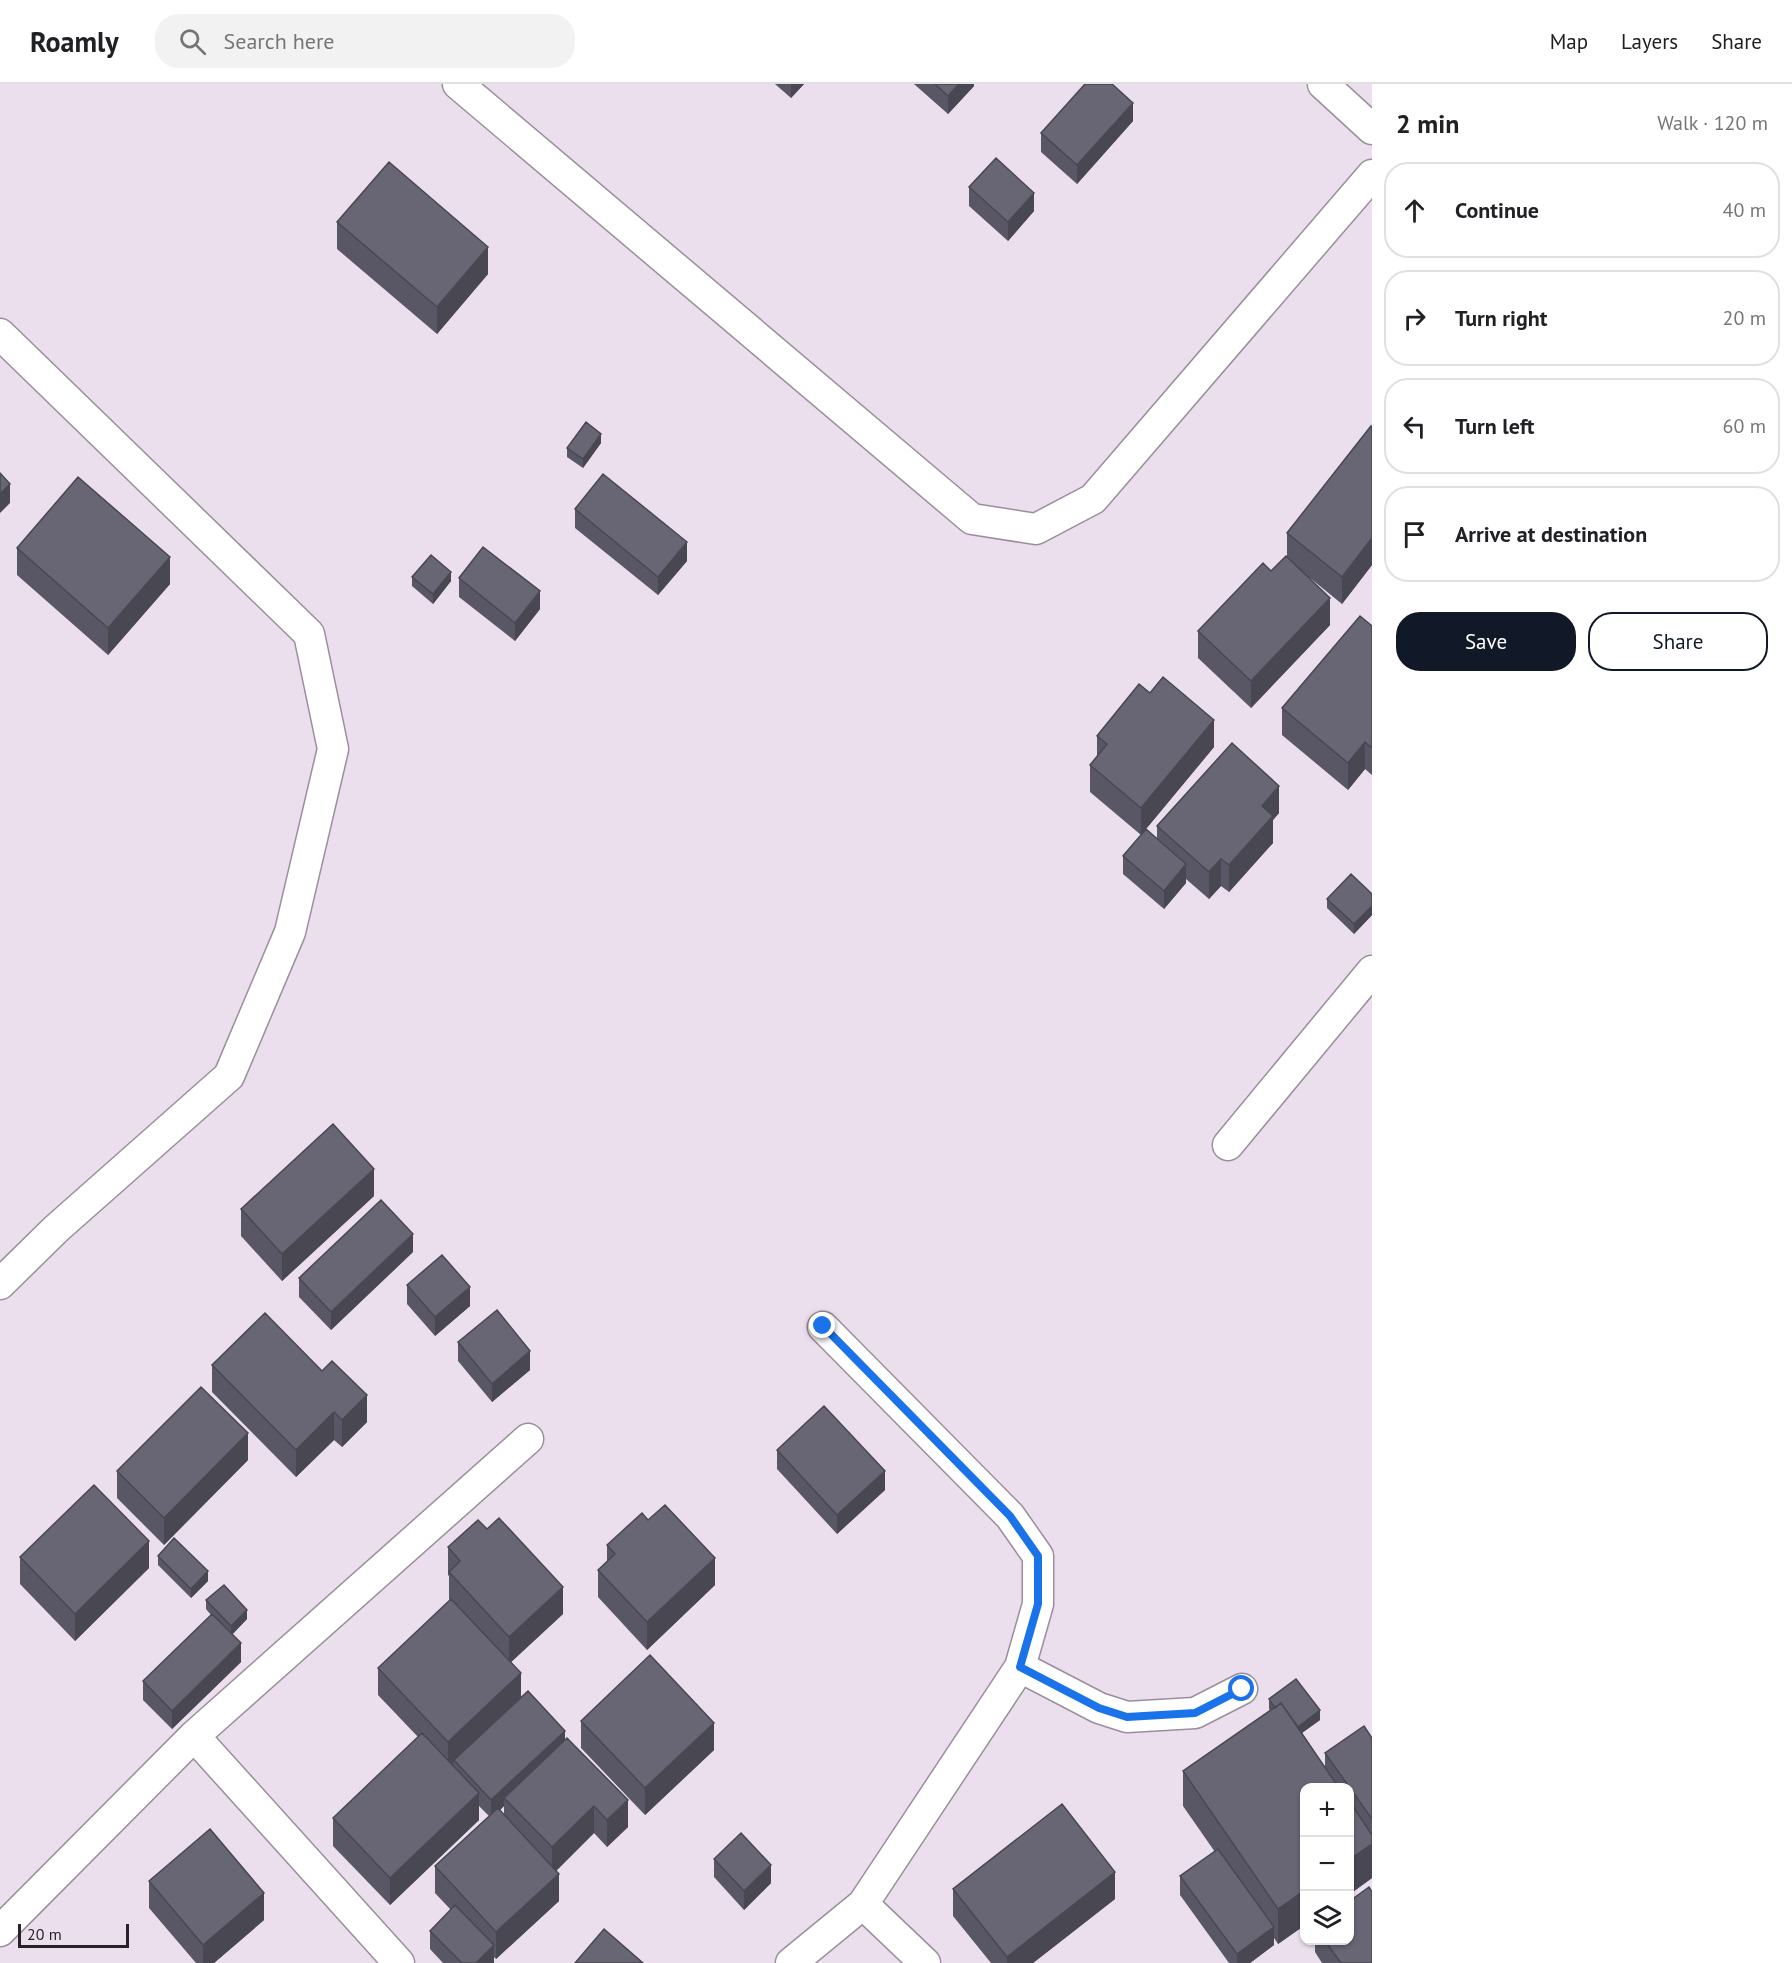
<!DOCTYPE html>
<meta charset="utf-8">
<style>
:root{--surface:#fff;--page:#f2f2f2;--text:#202124;--muted:#757577;--line:#e0e0e0;--accent:#111827}
body{margin:0;font-family:"PT Sans",sans-serif;background:var(--page);color:var(--text)}
.controls{position:absolute;right:18px;bottom:18px;display:grid;overflow:hidden;border-radius:12px;box-shadow:0 2px 4px #0004}
.controls button{width:54px;height:54px;display:grid;place-items:center;padding:0;border:0;border-bottom:2px solid var(--line);background:var(--surface);color:var(--text);font:30px sans-serif}
.scale{position:absolute;left:18px;bottom:15px;width:111px;box-sizing:border-box;padding-left:6px;border:3px solid #272228;border-top:0;font-size:16px;line-height:21px;white-space:nowrap;color:#272228;-webkit-text-stroke:4px #ecdfed;paint-order:stroke}
.stop{position:absolute;width:18px;height:18px;margin:-14px;border:4px solid #1a73e8;border-radius:50%;background:#fff}
.stop.end{background:#1a73e8;border-color:#fff;box-shadow:0 2px 6px #0008}
.list{margin:0;padding:0;list-style:none}
h2{display:flex;justify-content:space-between;align-items:center;height:78px;margin:0;padding:0 24px;font-size:26px}
h2 small{font-size:20px;font-weight:400;color:var(--muted)}
.list li{display:grid;grid-template-columns:39px 1fr auto;gap:18px;align-items:center;box-sizing:border-box;height:96px;margin:0 12px 12px;padding:0 12px;border:2px solid var(--line);border-radius:24px}
.list b{display:block;font-size:22px;white-space:nowrap}
.list em{font-size:20px;font-style:normal;color:var(--muted)}
.actions{display:flex;gap:12px;padding:18px 24px}
.actions a{flex:1;padding:14px 0;border:2px solid var(--accent);border-radius:24px;text-align:center;font-size:21px;color:var(--accent)}
.actions .main{background:var(--accent);color:#fff}
.icon{flex:none;width:33px;height:33px;fill:none;stroke:currentColor;stroke-width:2;stroke-linecap:round;stroke-linejoin:round}
.map{position:relative;flex:none;width:1372px;height:1879px;overflow:hidden}
header{display:flex;align-items:center;gap:36px;box-sizing:border-box;height:84px;padding:0 30px;background:var(--surface);border-bottom:2px solid var(--line)}
header strong{font-size:28px}
nav{display:flex;gap:33px;margin-inline-start:auto;font-size:21px}
.search{width:420px;height:54px;background:var(--page);display:flex;align-items:center;gap:15px;box-sizing:border-box;padding:0 21px;border-radius:24px;color:var(--muted);font-size:22px}
main{display:flex}
aside{flex:1;background:var(--surface)}
.map>svg:first-child{display:block}
.lines{fill:none;stroke-linecap:round;stroke-linejoin:round}
.minor-casing{stroke:#9b8e9c;stroke-width:33}
.minor{stroke:#fff;stroke-width:30}
.wall{fill:#595765;fill-rule:evenodd}
.shaded-wall{fill:#494752}
.building{fill:#686575;stroke:#494752;stroke-width:1.5}
.route{stroke:#1a73e8;stroke-width:8}
</style>
<header>
<strong>Roamly</strong>
<div class="search"><svg class="icon" aria-label="search" viewBox="0 0 24 24"><circle cx="10" cy="10" r="6"/><path d="M15 15l6 6"/></svg>Search here</div>
<nav><a>Map</a><a>Layers</a><a>Share</a></nav>
</header>
<main>
<div class="map">
<svg width="1372" height="1879" viewBox="0 0 1372 1879">
<rect width="100%" height="100%" fill="#ecdfed"/>
<g class="lines">
<g class="minor-casing">
<path id="minor" d="M 458,0 L 972,435 L 1036,445 L 1093,415 L 1372,91
M 1323,0 L 1372,45
M 0,250 L 309,550 L 333,665 L 290,848 L 229,992 L 56,1145 L 0,1200
M 1228,1061 L 1372,887
M 1020,1583 L 1099,1624 L 1127,1633 L 1195,1629 L 1242,1605
M 194,1652 L 399,1879
M 863,1820 L 925,1879
M 0,1847 L 194,1652 L 528,1355
M 791,1879 L 863,1820 L 1020,1583 L 1038,1520 L 1038,1472 L 1010,1432 L 823,1243"/>
</g>
<use href="#minor" class="minor"/>
</g>
<path class="wall" d="M 775,0 L 804,0 L 791,14 Z
M 914,0 L 974,0 L 974,2 L 948,30 Z
M 1133,37 L 1077,100 L 1041,68 L 1041,49 Z
M 969,103 L 1034,127 L 1008,157 L 969,122 Z
M 337,138 L 488,190 L 437,250 L 337,165 Z
M 1372,344 L 1372,481 L 1342,520 L 1310,494 L 1330,541 L 1251,624 L 1198,574 L 1198,547 L 1271,487 L 1287,473 L 1287,449 Z
M 601,359 L 583,384 L 567,373 L 567,364 Z
M 575,425 L 687,477 L 658,511 L 575,444 Z
M 17,464 L 170,500 L 108,571 L 17,491 Z
M 412,493 L 451,497 L 433,520 L 412,502 Z
M 459,494 L 540,525 L 515,557 L 459,513 Z
M 1372,542 L 1372,691 L 1365,685 L 1348,706 L 1282,651 L 1282,624 Z
M 1097,652 L 1214,663 L 1146,745 L 1157,755 L 1157,742 L 1279,729 L 1273,736 L 1273,759 L 1229,808 L 1221,802 L 1209,815 L 1186,795 L 1186,799 L 1164,825 L 1123,790 L 1123,772 L 1141,751 L 1090,708 L 1090,681 L 1097,673 Z
M 1372,810 L 1372,831 L 1354,850 L 1327,824 L 1327,815 Z
M 374,1112 L 282,1197 L 241,1152 L 241,1125 Z
M 413,1168 L 331,1246 L 299,1213 L 299,1194 Z
M 407,1201 L 470,1222 L 435,1252 L 407,1220 Z
M 458,1258 L 530,1286 L 492,1318 L 458,1277 Z
M 212,1281 L 367,1338 L 342,1363 L 334,1356 L 296,1393 L 212,1308 Z
M 777,1366 L 885,1406 L 837,1450 L 777,1385 Z
M 248,1376 L 164,1461 L 117,1414 L 117,1387 Z
M 648,1436 L 715,1501 L 647,1566 L 598,1513 L 598,1486 L 607,1477 L 607,1461 Z
M 448,1463 L 563,1530 L 511,1578 L 521,1613 L 565,1656 L 628,1743 L 607,1763 L 594,1749 L 556,1787 L 559,1817 L 496,1875 L 494,1873 L 494,1879 L 443,1879 L 430,1865 L 430,1847 L 451,1826 L 435,1809 L 435,1782 L 489,1732 L 479,1722 L 479,1736 L 390,1821 L 333,1762 L 333,1734 L 418,1653 L 378,1611 L 378,1584 L 450,1516 L 449,1515 L 449,1492 L 448,1491 ZM 504,1722 L 504,1731 L 500,1726 Z
M 158,1472 L 208,1497 L 191,1514 L 158,1481 Z
M 20,1473 L 149,1484 L 75,1557 L 20,1500 Z
M 206,1516 L 247,1535 L 232,1550 L 241,1578 L 172,1645 L 143,1616 L 143,1597 L 211,1531 L 206,1525 Z
M 1269,1615 L 1320,1636 L 1302,1649 L 1325,1683 L 1325,1669 L 1372,1654 L 1372,1794 L 1350,1810 L 1350,1704 L 1305,1704 L 1305,1841 L 1278,1860 L 1274,1854 L 1274,1861 L 1250,1879 L 1229,1879 L 1180,1811 L 1180,1792 L 1215,1768 L 1183,1722 L 1183,1687 L 1271,1627 L 1269,1625 Z
M 581,1637 L 714,1666 L 645,1731 L 581,1664 Z
M 714,1775 L 771,1799 L 744,1826 L 714,1793 Z
M 149,1797 L 264,1836 L 214,1879 L 196,1879 L 149,1824 Z
M 953,1805 L 1115,1815 L 1033,1879 L 991,1879 L 953,1832 Z
M 1315,1857 L 1350,1857 L 1372,1879 L 1322,1879 L 1315,1868 Z"/>
<path class="shaded-wall" d="M 791,0 L 804,0 L 791,14 Z
M 959,0 L 974,0 L 974,2 L 948,30 L 948,12 Z
M 1133,19 L 1133,37 L 1077,100 L 1077,81 Z
M 1034,109 L 1034,127 L 1008,157 L 1008,138 Z
M 488,163 L 488,190 L 437,250 L 437,223 Z
M 601,350 L 601,359 L 583,384 L 583,375 Z
M 10,400 L 10,419 L 0,429 L 0,410 Z
M 1372,454 L 1372,481 L 1342,520 L 1342,493 Z
M 687,458 L 687,477 L 658,511 L 658,493 Z
M 170,473 L 170,500 L 108,571 L 108,544 Z
M 451,488 L 451,497 L 433,520 L 433,510 Z
M 540,507 L 540,525 L 515,557 L 515,539 Z
M 1330,514 L 1330,541 L 1251,624 L 1251,597 Z
M 1214,636 L 1214,663 L 1141,751 L 1141,724 Z
M 1365,658 L 1365,685 L 1348,706 L 1348,679 Z
M 1279,702 L 1279,729 L 1273,736 L 1273,759 L 1229,808 L 1229,781 L 1262,722 Z
M 1221,775 L 1221,802 L 1209,815 L 1209,788 Z
M 1186,780 L 1186,799 L 1164,825 L 1164,807 Z
M 1372,822 L 1372,831 L 1354,850 L 1354,840 Z
M 374,1085 L 374,1112 L 282,1197 L 282,1170 Z
M 413,1150 L 413,1168 L 331,1246 L 331,1228 Z
M 470,1203 L 470,1222 L 435,1252 L 435,1233 Z
M 530,1267 L 530,1286 L 492,1318 L 492,1300 Z
M 367,1311 L 367,1338 L 342,1363 L 342,1336 Z
M 334,1328 L 334,1356 L 296,1393 L 296,1366 Z
M 248,1349 L 248,1376 L 164,1461 L 164,1434 Z
M 885,1387 L 885,1406 L 837,1450 L 837,1431 Z
M 149,1457 L 149,1484 L 75,1557 L 75,1530 Z
M 715,1474 L 715,1501 L 647,1566 L 647,1538 Z
M 208,1487 L 208,1497 L 191,1514 L 191,1505 Z
M 563,1503 L 563,1530 L 509,1580 L 509,1553 Z
M 247,1526 L 247,1535 L 231,1552 L 231,1542 Z
M 241,1559 L 241,1578 L 172,1645 L 172,1627 Z
M 521,1589 L 521,1616 L 454,1676 L 454,1679 L 448,1685 L 448,1658 Z
M 1320,1626 L 1320,1636 L 1292,1656 L 1292,1647 Z
M 714,1639 L 714,1666 L 645,1731 L 645,1704 Z
M 565,1647 L 565,1665 L 504,1714 L 504,1722 L 491,1735 L 491,1716 Z
M 479,1709 L 479,1736 L 390,1821 L 390,1794 Z
M 628,1716 L 628,1743 L 607,1763 L 607,1736 Z
M 594,1722 L 594,1749 L 552,1791 L 552,1763 Z
M 1372,1760 L 1372,1794 L 1350,1810 L 1350,1775 Z
M 771,1781 L 771,1799 L 744,1826 L 744,1807 Z
M 1115,1788 L 1115,1815 L 1033,1879 L 1007,1879 L 1007,1873 Z
M 559,1790 L 559,1817 L 496,1875 L 496,1848 Z
M 1305,1806 L 1305,1841 L 1278,1860 L 1278,1825 Z
M 264,1809 L 264,1836 L 214,1879 L 203,1879 L 203,1861 Z
M 1274,1843 L 1274,1861 L 1250,1879 L 1237,1879 L 1237,1870 Z
M 494,1861 L 494,1879 L 476,1879 Z"/>
<path class="building" d="M 935,0 L 959,0 L 948,12 Z
M 1085,0 L 1112,0 L 1133,19 L 1077,81 L 1041,49 Z
M 996,74 L 1034,109 L 1008,138 L 969,103 Z
M 389,78 L 488,163 L 437,223 L 337,138 Z
M 586,338 L 601,350 L 583,375 L 567,364 Z
M 1371,342 L 1372,344 L 1372,454 L 1342,493 L 1287,449 Z
M 0,389 L 10,400 L 0,410 Z
M 603,390 L 687,458 L 658,493 L 575,425 Z
M 78,393 L 170,473 L 108,544 L 17,464 Z
M 483,463 L 540,507 L 515,539 L 459,494 Z
M 431,471 L 451,488 L 433,510 L 412,493 Z
M 1286,472 L 1330,514 L 1251,597 L 1198,547 L 1263,479 L 1271,487 Z
M 1360,532 L 1372,542 L 1372,664 L 1365,658 L 1348,679 L 1282,624 Z
M 1163,593 L 1214,636 L 1141,724 L 1090,681 L 1107,660 L 1097,652 L 1139,600 L 1150,609 Z
M 1232,659 L 1279,702 L 1262,722 L 1273,732 L 1229,781 L 1221,775 L 1209,788 L 1157,742 Z
M 1146,745 L 1186,780 L 1164,807 L 1123,772 Z
M 1351,790 L 1372,810 L 1372,822 L 1354,840 L 1327,815 Z
M 333,1040 L 374,1085 L 282,1170 L 241,1125 Z
M 381,1116 L 413,1150 L 331,1228 L 299,1194 Z
M 442,1171 L 470,1203 L 435,1233 L 407,1201 Z
M 497,1226 L 530,1267 L 492,1300 L 458,1258 Z
M 265,1229 L 322,1287 L 332,1277 L 367,1311 L 342,1336 L 334,1328 L 296,1366 L 212,1281 Z
M 201,1303 L 248,1349 L 164,1434 L 117,1387 Z
M 824,1322 L 885,1387 L 837,1431 L 777,1366 Z
M 94,1401 L 149,1457 L 75,1530 L 20,1473 Z
M 665,1421 L 715,1474 L 647,1538 L 598,1486 L 615,1470 L 607,1461 L 642,1429 L 648,1436 Z
M 499,1434 L 563,1503 L 509,1553 L 449,1488 L 460,1477 L 448,1463 L 478,1436 L 487,1445 Z
M 174,1454 L 208,1487 L 191,1505 L 158,1472 Z
M 224,1501 L 247,1526 L 231,1542 L 206,1516 Z
M 451,1515 L 521,1589 L 448,1658 L 378,1584 Z
M 212,1530 L 241,1559 L 172,1627 L 143,1597 Z
M 650,1571 L 714,1639 L 645,1704 L 581,1637 Z
M 1296,1595 L 1320,1626 L 1298,1643 L 1281,1619 L 1275,1624 L 1269,1615 Z
M 528,1607 L 565,1647 L 491,1716 L 454,1676 Z
M 1281,1619 L 1339,1704 L 1305,1704 L 1305,1806 L 1278,1825 L 1183,1687 Z
M 1364,1642 L 1372,1654 L 1372,1735 L 1325,1669 Z
M 422,1649 L 479,1709 L 390,1794 L 333,1734 Z
M 567,1654 L 628,1716 L 607,1736 L 594,1722 L 552,1763 L 504,1714 Z
M 1350,1718 L 1372,1751 L 1372,1760 L 1350,1775 Z
M 1062,1720 L 1115,1788 L 1007,1873 L 953,1805 Z
M 498,1724 L 559,1790 L 496,1848 L 435,1782 Z
M 210,1745 L 264,1809 L 203,1861 L 149,1797 Z
M 741,1749 L 771,1781 L 744,1807 L 714,1775 Z
M 1218,1765 L 1274,1843 L 1237,1870 L 1180,1792 Z
M 1369,1803 L 1372,1808 L 1372,1879 L 1341,1879 L 1325,1857 L 1350,1857 L 1350,1817 Z
M 455,1821 L 494,1861 L 476,1879 L 462,1879 L 430,1847 Z
M 604,1845 L 643,1879 L 575,1879 Z"/>
<g class="lines">
<path class="route" d="M 823,1242 L 1010,1432 L 1038,1472 L 1038,1520 L 1020,1583 L 1099,1624 L 1127,1633 L 1195,1629 L 1242,1605"/>
</g>
</svg>
<div class="controls">
<button>+</button>
<button>−</button>
<button><svg class="icon" aria-label="layers" viewBox="0 0 24 24"><path d="M12 4l9 5-9 5-9-5zM3 14l9 5 9-5"/></svg></button>
</div>
<div class="scale">20 m</div>
<div class="stop" style="left:1242px;top:1605px"></div>
<div class="stop end" style="left:823px;top:1242px"></div>
</div>
<aside>
<h2>2 min<small>Walk · 120 m</small></h2>
<ul class="list">
<li><svg class="icon" aria-label="ahead" viewBox="0 0 24 24"><path d="M12 20V5M6 11l6-6 6 6"/></svg><div><b>Continue</b></div><em>40 m</em></li>
<li><svg class="icon" aria-label="right" viewBox="0 0 24 24"><path d="M7 20v-9h11M14 6l5 5-5 5"/></svg><div><b>Turn right</b></div><em>20 m</em></li>
<li><svg class="icon" aria-label="left" viewBox="0 0 24 24"><path d="M17 20v-9H6M10 6l-5 5 5 5"/></svg><div><b>Turn left</b></div><em>60 m</em></li>
<li><svg class="icon" aria-label="arrive" viewBox="0 0 24 24"><path d="M6 21V4h12l-3 4 3 4H6"/></svg><div><b>Arrive at destination</b></div></li>
</ul>
<div class="actions"><a class="main">Save</a><a>Share</a></div>
</aside>
</main>
